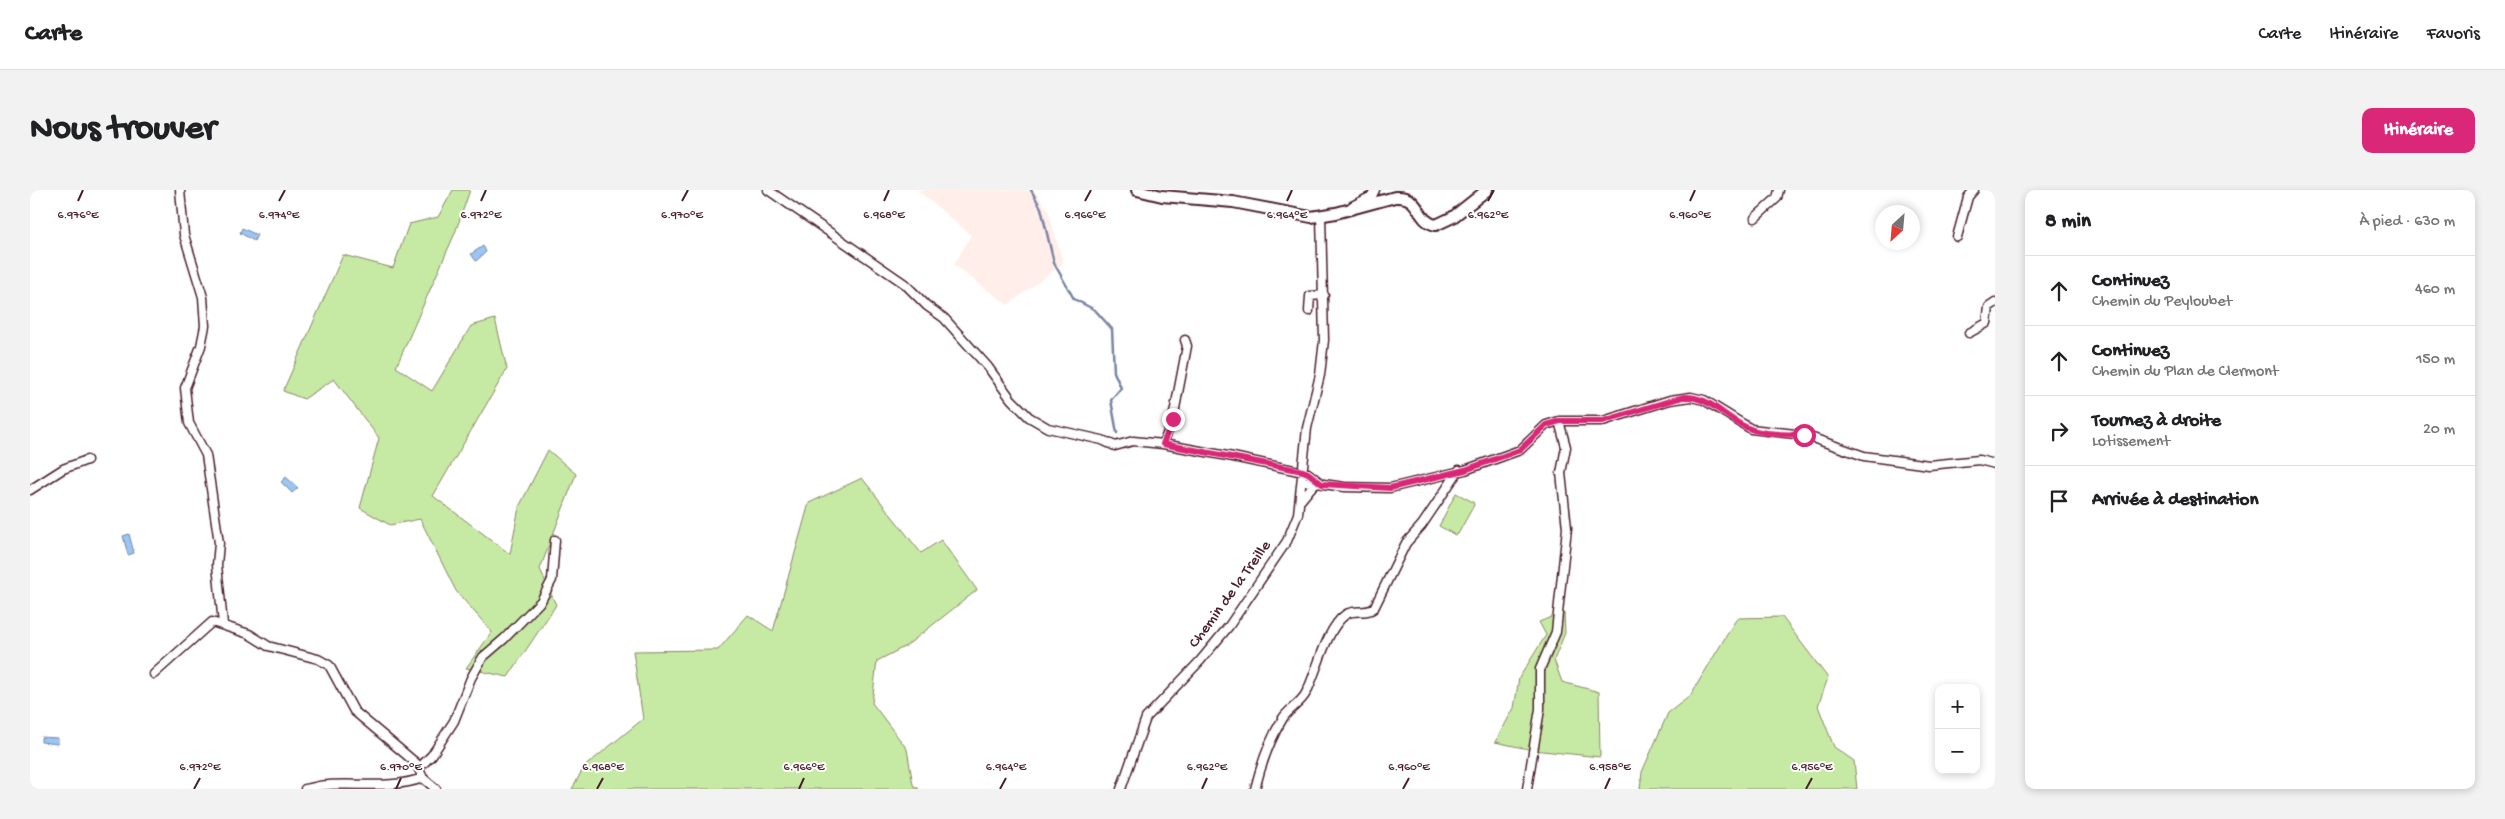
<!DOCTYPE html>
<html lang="fr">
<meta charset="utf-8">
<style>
:root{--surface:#fff;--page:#f2f2f2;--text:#202124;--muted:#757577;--line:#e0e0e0;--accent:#db2777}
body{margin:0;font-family:"Gochi Hand",sans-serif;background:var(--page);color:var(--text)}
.controls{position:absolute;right:15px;bottom:15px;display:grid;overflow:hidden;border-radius:10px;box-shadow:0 2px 8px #0003}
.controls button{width:45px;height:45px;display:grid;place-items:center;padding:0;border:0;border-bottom:1px solid var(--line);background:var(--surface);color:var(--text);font:25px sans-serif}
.compass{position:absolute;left:1845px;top:15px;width:45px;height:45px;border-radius:50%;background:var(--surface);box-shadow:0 2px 8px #0003;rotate:206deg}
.stop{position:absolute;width:15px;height:15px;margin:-11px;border:4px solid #db2777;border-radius:50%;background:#fff}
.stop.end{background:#db2777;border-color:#fff;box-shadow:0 1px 5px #0008}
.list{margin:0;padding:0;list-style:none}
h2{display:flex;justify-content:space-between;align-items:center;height:65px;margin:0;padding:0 20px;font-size:21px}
h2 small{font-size:16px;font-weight:400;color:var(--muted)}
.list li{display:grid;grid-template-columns:32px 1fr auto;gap:15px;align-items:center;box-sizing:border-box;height:70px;padding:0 20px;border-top:1px solid var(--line)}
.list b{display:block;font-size:19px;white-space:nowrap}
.list p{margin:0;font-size:16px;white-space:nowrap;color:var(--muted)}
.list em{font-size:16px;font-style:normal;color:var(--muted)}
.icon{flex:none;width:28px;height:28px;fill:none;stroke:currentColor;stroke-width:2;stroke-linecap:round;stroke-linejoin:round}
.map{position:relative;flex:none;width:1965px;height:599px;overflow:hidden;border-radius:10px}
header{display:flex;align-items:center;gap:30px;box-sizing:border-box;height:70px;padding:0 25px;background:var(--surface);border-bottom:1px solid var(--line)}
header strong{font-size:24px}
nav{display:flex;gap:28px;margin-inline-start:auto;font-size:18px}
.intro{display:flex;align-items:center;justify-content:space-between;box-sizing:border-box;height:120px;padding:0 30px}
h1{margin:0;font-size:35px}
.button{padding:12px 22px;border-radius:10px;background:var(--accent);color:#fff;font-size:18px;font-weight:700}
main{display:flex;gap:30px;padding:0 30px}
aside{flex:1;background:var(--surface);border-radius:10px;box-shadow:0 2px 8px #0003}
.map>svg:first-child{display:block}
.built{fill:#ffeee9}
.green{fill:#c6eaa3;stroke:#888467}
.water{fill:#99c6f3;stroke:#7983a3}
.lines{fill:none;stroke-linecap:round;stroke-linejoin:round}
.stream{stroke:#7983a3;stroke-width:2.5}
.minor-casing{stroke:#4a1f2b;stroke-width:11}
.tertiary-casing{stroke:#4a1f2b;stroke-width:14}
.minor{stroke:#fff;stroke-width:8}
.tertiary{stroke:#fff;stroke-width:10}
.route{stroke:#db2777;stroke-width:6}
.ticks{fill:none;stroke:#4a1f2b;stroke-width:2}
.labels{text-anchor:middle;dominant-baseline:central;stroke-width:4;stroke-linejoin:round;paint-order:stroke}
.street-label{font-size:16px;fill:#4a1f2b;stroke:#fff}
.ticks-label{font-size:12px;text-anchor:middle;fill:#4a1f2b;stroke:#fff;stroke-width:4;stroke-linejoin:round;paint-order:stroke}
</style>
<header>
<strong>Carte</strong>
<nav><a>Carte</a><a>Itinéraire</a><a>Favoris</a></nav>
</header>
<div class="intro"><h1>Nous trouver</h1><a class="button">Itinéraire</a></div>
<main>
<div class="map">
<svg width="1965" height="599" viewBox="0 0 1965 599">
<rect width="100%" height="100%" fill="#fff"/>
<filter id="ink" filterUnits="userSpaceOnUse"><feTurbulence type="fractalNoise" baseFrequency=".02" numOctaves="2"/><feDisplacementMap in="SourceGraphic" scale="10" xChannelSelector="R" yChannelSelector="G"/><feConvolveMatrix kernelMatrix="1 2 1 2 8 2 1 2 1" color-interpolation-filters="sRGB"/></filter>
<g filter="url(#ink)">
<path class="built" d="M 887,0 L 1004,0 L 1018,20 L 1033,73 L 978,115 L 924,75 L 941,45 Z"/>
<path class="green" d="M 423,0 L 440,0 L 425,43 L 366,177 L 402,201 L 441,136 L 465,129 L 477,179 L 403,306 L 480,364 L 489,317 L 518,260 L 546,284 L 510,379 L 526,415 L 478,487 L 436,478 L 462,442 L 426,401 L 390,329 L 360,335 L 330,318 L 349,248 L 304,189 L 274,209 L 253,201 L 313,65 L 363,78 L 379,34 L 408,27 Z
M 832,288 L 891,363 L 911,350 L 947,400 L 876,456 L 847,471 L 842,513 L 877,559 L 883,595 L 889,599 L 542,599 L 554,577 L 613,529 L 603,461 L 688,460 L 718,425 L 743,441 L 779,313 Z
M 1426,303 L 1443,312 L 1444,315 L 1428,344 L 1425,345 L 1409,336 Z
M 1534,422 L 1535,443 L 1524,470 L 1532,492 L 1569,502 L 1570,567 L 1503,560 L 1465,552 L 1484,518 L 1489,488 L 1516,445 L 1509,432 Z
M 1752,427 L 1798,488 L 1788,516 L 1804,557 L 1824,571 L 1827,599 L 1610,599 L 1612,582 L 1638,523 L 1660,506 L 1707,428 Z"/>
<path class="water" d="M 212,38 L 227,45 L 224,51 L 210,43 Z
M 453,56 L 456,62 L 446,71 L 441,64 Z
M 256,287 L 268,298 L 262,303 L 251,292 Z
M 99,344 L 104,363 L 98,365 L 93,346 Z
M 11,547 L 28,548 L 28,554 L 11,552 Z"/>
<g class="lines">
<path class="stream" d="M 1001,0 L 1011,18 L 1024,73 L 1044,109 L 1065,120 L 1082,139 L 1084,182 L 1091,198 L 1081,210 L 1087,243"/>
<g class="minor-casing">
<path id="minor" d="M 150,0 L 154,45 L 173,107 L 175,136 L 171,156 L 155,198 L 157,216 L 159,233 L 176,265 L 189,353 L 187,375 L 193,434
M 738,0 L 875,94 L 897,116 L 914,128 L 958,177 L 981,209 L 999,227 L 1018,238 L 1072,250 L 1085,256 L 1103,251 L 1133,254 L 1203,267 L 1278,283 L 1292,294
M 1322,16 L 1342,6 L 1345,0
M 1725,28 L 1747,8 L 1749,0
M 1927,47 L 1938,7 L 1944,0
M 1279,121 L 1280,106 L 1294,105
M 1939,143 L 1957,133 L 1959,117 L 1965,113
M 1133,254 L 1143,229 L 1157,156 L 1155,150
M 1273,291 L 1314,297 L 1360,298 L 1435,280 L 1490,260 L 1516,235 L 1529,231 L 1573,231 L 1640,210 L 1661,207 L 1674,210 L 1721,239 L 1774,245 L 1834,266 L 1899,275 L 1949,270 L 1965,274
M 0,300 L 33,279 L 57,270
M 1271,310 L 1285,293
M 124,484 L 182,432 L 219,444 L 238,456 L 288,469 L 299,475 L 324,521 L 386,573 L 393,588 L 406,599
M 389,578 L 402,565 L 424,531 L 441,488 L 453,467 L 474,449 L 511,411 L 522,390 L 525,350
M 275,599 C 282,598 290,595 298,595 C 330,593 362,599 393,588
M 1091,599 L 1116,528 L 1170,471 L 1199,436 L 1257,351 L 1268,324 L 1277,238 L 1290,185 L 1294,150 L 1291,26
M 1225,599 C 1231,575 1240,549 1253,528 C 1259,519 1271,513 1276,503 C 1287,482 1296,439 1315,425 C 1324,418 1336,425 1344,418 L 1376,353 L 1392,335 L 1429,280
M 1497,599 L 1510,519 L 1510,479 L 1526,442 L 1537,338 L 1531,283 L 1536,257 L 1529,231"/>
</g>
<g class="tertiary-casing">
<path id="tertiary" d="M 1107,0 L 1132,6 L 1203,12 L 1281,27 L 1306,23 L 1365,7 C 1392,5 1385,31 1406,35 L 1423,27 L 1457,0"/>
</g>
<use href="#minor" class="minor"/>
<use href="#tertiary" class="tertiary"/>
</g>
</g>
<g class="lines" filter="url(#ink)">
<path class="route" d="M 1143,229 L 1133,254 L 1273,281 L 1278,283 L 1292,294 L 1360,298 L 1435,280 L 1490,260 L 1516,235 L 1530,231 L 1573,231 L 1653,207 C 1681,205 1697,232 1723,240 C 1738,245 1757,244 1774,245"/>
</g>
<path class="ticks" d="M 48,11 L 53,0M 249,11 L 255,0M 451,11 L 456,0M 652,11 L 658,0M 854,11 L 859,0M 1055,11 L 1061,0M 1257,11 L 1262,0M 1458,11 L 1464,0M 1660,11 L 1665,0M 164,599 L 170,588M 366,599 L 371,588M 567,599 L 573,588M 769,599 L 774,588M 970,599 L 976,588M 1172,599 L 1177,588M 1373,599 L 1379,588M 1575,599 L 1580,588M 1776,599 L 1782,588"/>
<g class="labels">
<g class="street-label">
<text transform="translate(1201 405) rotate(-54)">Chemin de la Treille</text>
</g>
</g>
<g class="ticks-label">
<text x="48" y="28">6.976°E</text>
<text x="249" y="28">6.974°E</text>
<text x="451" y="28">6.972°E</text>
<text x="652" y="28">6.970°E</text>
<text x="854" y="28">6.968°E</text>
<text x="1055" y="28">6.966°E</text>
<text x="1257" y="28">6.964°E</text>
<text x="1458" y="28">6.962°E</text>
<text x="1660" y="28">6.960°E</text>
<text x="170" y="580">6.972°E</text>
<text x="371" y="580">6.970°E</text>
<text x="573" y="580">6.968°E</text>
<text x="774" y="580">6.966°E</text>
<text x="976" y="580">6.964°E</text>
<text x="1177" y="580">6.962°E</text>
<text x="1379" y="580">6.960°E</text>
<text x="1580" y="580">6.958°E</text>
<text x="1782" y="580">6.956°E</text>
</g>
</svg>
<div class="controls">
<button>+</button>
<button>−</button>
</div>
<svg class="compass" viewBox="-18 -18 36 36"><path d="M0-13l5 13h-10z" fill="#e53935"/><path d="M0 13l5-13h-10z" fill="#757577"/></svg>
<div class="stop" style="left:1774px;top:245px"></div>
<div class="stop end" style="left:1143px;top:229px"></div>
</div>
<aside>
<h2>8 min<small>À pied · 630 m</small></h2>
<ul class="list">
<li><svg class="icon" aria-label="ahead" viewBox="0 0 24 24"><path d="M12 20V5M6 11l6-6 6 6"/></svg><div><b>Continuez</b><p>Chemin du Peyloubet</p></div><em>460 m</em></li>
<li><svg class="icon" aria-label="ahead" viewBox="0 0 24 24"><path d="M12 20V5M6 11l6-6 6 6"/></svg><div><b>Continuez</b><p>Chemin du Plan de Clermont</p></div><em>150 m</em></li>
<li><svg class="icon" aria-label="right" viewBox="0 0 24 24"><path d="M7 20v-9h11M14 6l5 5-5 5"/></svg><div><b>Tournez à droite</b><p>Lotissement</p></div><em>20 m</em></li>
<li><svg class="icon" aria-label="arrive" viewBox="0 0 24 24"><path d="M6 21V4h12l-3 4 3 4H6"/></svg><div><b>Arrivée à destination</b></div></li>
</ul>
</aside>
</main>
